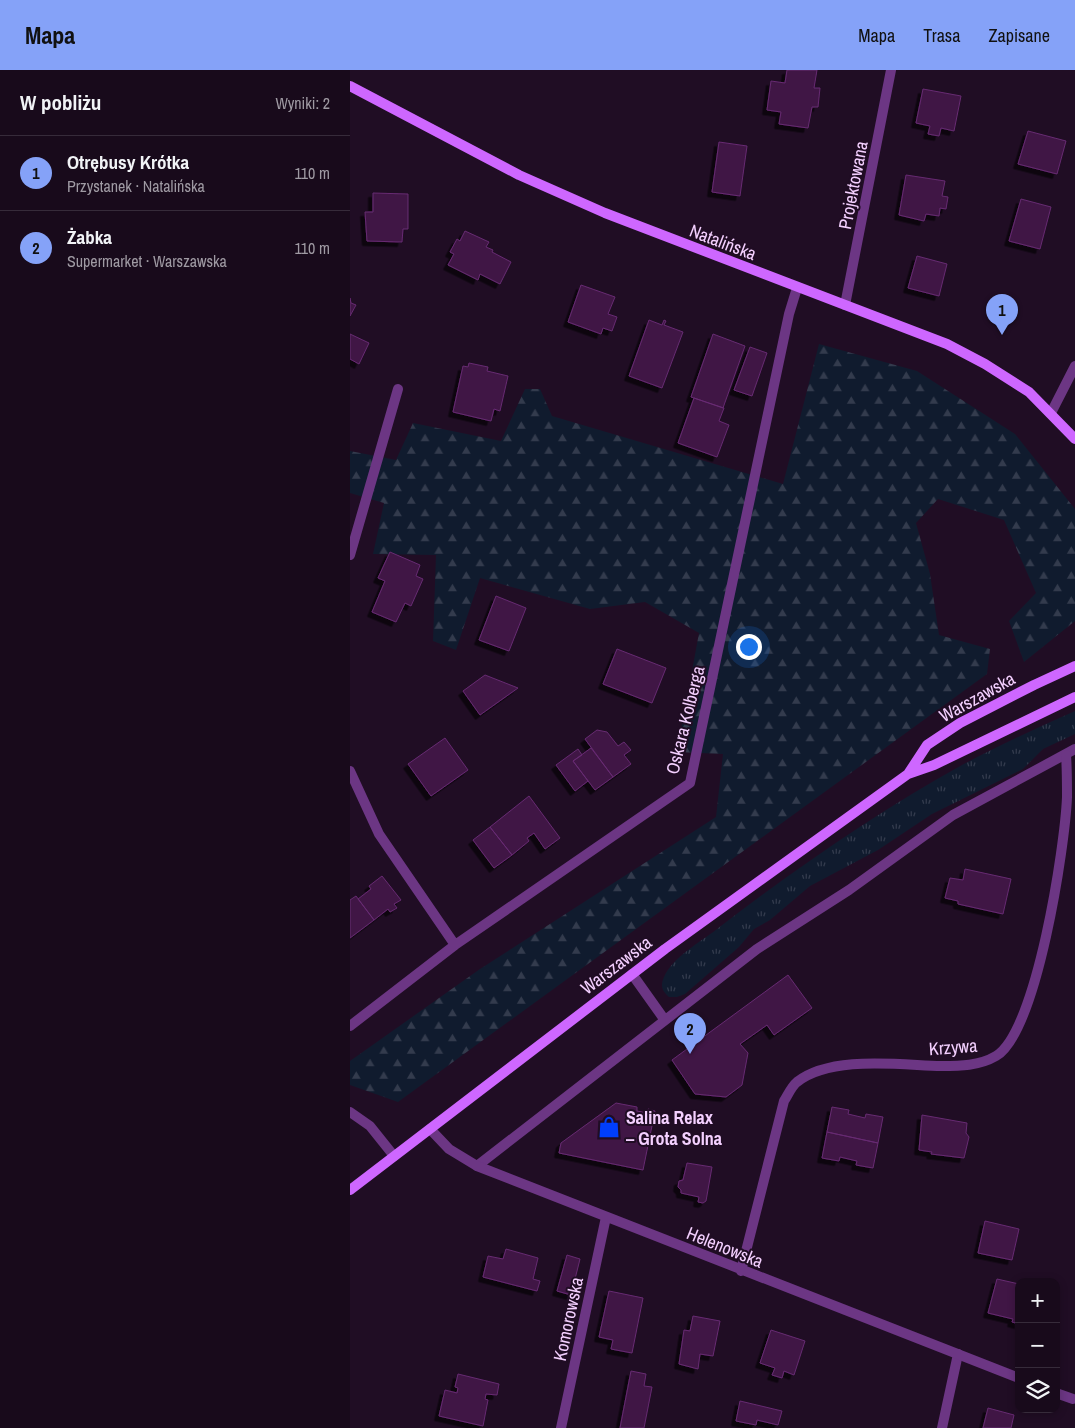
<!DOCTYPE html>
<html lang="pl">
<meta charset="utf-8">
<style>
:root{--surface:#180a1b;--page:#211324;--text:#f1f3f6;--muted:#9f9aa3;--line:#362b3a;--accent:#85a2f8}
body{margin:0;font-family:"Archivo Narrow",sans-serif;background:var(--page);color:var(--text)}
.controls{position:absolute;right:15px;bottom:15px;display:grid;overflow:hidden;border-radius:10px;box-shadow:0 2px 8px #0003}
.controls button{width:45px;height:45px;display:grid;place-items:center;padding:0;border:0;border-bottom:1px solid var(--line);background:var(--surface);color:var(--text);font:25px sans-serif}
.you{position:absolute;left:398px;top:576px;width:18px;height:18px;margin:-12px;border:4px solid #fff;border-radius:50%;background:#1a73e8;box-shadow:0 0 0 8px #1a73e833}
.badge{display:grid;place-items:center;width:32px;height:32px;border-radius:50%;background:var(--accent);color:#111;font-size:16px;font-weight:700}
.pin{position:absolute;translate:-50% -41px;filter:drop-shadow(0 1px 2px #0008)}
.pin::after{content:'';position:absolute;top:26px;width:18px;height:15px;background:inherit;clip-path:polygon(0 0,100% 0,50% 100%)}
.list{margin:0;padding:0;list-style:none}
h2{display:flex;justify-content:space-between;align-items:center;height:65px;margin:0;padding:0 20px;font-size:21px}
h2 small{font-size:16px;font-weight:400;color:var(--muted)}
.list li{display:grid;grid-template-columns:32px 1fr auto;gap:15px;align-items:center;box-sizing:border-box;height:75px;padding:0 20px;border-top:1px solid var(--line)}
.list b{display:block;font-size:19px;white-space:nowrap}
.list p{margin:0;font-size:16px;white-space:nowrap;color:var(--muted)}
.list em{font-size:16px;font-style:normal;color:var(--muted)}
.icon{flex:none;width:28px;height:28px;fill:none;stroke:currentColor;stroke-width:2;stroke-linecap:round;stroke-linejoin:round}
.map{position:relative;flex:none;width:725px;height:1358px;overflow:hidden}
header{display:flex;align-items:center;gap:30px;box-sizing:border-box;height:70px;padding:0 25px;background:var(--accent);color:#111}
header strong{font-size:24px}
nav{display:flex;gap:28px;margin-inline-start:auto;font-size:18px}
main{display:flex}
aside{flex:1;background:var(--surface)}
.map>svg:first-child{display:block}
.grass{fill:url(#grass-tufts)}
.forest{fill:url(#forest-firs)}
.building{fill:#3f1845;stroke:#672a72;filter:url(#shadow)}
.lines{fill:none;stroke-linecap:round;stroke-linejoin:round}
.service{stroke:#6c3684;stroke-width:10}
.minor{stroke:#6c3684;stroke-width:10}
.secondary{stroke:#ce67ff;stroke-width:10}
.labels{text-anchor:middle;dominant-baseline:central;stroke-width:4;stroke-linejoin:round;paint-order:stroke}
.street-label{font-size:18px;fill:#f4d0ff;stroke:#200d24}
.poi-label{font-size:18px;font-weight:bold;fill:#f4d0ff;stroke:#200d24;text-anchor:start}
</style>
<header>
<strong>Mapa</strong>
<nav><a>Mapa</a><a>Trasa</a><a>Zapisane</a></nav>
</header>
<main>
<aside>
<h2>W pobliżu<small>Wyniki: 2</small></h2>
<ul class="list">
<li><span class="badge">1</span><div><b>Otrębusy Krótka</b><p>Przystanek · Natalińska</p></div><em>110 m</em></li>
<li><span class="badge">2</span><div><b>Żabka</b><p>Supermarket · Warszawska</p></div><em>110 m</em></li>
</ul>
</aside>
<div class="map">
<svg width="725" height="1358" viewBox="0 0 725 1358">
<defs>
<pattern id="grass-tufts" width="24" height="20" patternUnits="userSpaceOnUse" patternTransform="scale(1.25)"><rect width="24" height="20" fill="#101b2e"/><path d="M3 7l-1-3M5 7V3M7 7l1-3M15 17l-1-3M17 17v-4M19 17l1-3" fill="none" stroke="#333b4d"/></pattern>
<pattern id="forest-firs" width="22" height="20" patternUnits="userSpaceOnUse" patternTransform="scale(1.25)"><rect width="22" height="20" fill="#101b2e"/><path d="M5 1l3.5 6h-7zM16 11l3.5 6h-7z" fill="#333b4d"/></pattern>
<filter id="shadow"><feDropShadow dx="-4.5" dy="4.5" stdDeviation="0" flood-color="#0009"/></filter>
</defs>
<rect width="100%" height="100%" fill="#200d24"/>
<path class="grass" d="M 725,641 L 725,664 L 693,679 L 673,699 L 582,744 L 528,780 L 460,816 L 420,850 L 404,859 L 389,877 L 335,924 L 327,927 L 319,927 C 312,921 310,916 314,907 C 323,887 349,873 367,859 C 442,801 529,741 612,695 C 649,675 687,658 725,641 Z"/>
<path class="forest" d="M 469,274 L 567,301 L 665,364 L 725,439 L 725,551 L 674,592 L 659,551 L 686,523 L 654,450 L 588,429 L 566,453 L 580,504 L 589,565 L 640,579 L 637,604 L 48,1032 L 0,1015 L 0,991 L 130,899 L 366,747 L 373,684 L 327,682 L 349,563 L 295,532 L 240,539 L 130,508 L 106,580 L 83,571 L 86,485 L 23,484 L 34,433 L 0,423 L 0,381 L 46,390 L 63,353 L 151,371 L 175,319 L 190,319 L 202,346 L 433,414 Z"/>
<path class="building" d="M 437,0 L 467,0 L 464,18 L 470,18 L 468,37 L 462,37 L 458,58 L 429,54 L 431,42 L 417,40 L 421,11 L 435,13 Z
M 573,19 L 611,26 L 604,61 L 591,58 L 589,66 L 578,64 L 580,56 L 566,53 Z
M 678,61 L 716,71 L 707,104 L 668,94 Z
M 369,72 L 397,76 L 390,126 L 362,122 Z
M 556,105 L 595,111 L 592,126 L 598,127 L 596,139 L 590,138 L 589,146 L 576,144 L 574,151 L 549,145 Z
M 23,123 L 58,124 L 58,159 L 53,159 L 52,172 L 17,171 L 15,142 L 23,142 Z
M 671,129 L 701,137 L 690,179 L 659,171 Z
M 115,161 L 139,172 L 136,177 L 143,180 L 142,182 L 161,192 L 150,214 L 130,204 L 128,210 L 98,195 L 104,184 L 100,182 L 107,169 L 110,171 Z
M 567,186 L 597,194 L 589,226 L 558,218 Z
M 231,215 L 265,227 L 258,244 L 267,247 L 262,261 L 253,258 L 251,264 L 218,252 Z
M 0,228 L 1,233 L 6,235 L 0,246 Z
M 299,250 L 312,255 L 314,250 L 316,251 L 314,255 L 333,262 L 312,318 L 279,306 Z
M 0,264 L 19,273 L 9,294 L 0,289 Z
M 363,264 L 395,276 L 373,338 L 341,327 Z
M 400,277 L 417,283 L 402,326 L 384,320 Z
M 119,293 L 138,297 L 137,301 L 158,306 L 150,341 L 144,339 L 141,351 L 103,342 L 113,296 L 118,297 Z
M 344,328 L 374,338 L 369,351 L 379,355 L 367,387 L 328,373 Z
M 40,482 L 70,495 L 66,506 L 73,509 L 61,536 L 55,533 L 46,552 L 22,542 L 35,511 L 28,508 Z
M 146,526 L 176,538 L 159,581 L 129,570 Z
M 267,579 L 316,598 L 302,633 L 253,614 Z
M 135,605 L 168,618 L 130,645 L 113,621 Z
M 247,660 L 257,662 L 268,676 L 274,672 L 281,680 L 274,685 L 281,694 L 263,707 L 235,669 Z
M 95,668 L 118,700 L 81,726 L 58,694 Z
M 241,678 L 263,707 L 245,720 L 223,691 Z
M 228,679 L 232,685 L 223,691 L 238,711 L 225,721 L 206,695 Z
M 179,726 L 210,768 L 195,779 L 184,763 L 177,768 L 179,771 L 162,785 L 140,757 Z
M 140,757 L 162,785 L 144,798 L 123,770 Z
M 615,799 L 661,809 L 653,844 L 608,834 L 608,831 L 595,828 L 600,808 L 613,810 Z
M 32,806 L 51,830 L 44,834 L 47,838 L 40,842 L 38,839 L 24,850 L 8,829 L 21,819 L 19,816 Z
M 6,826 L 24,850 L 0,868 L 0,830 Z
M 438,905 L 462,938 L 424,965 L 417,955 L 390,974 L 398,983 L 392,1015 L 376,1027 L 345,1024 L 322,990 Z
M 266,1033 L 287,1037 L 287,1041 L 297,1043 L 298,1039 L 305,1041 L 293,1100 L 209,1083 L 211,1073 Z
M 482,1037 L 499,1040 L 498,1044 L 515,1048 L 516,1044 L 533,1047 L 528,1073 L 477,1062 Z
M 572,1045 L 617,1053 L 616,1063 L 619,1067 L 614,1088 L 581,1084 L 582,1082 L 569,1080 Z
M 477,1062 L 528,1073 L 523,1098 L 506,1095 L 507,1091 L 490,1087 L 489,1091 L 472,1088 Z
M 337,1093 L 362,1097 L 356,1131 L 353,1133 L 348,1132 L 349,1127 L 331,1123 L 331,1120 L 328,1117 L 329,1111 L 333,1110 Z
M 635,1151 L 669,1159 L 662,1190 L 628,1183 Z
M 156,1179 L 188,1188 L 183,1209 L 190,1211 L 187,1221 L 133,1207 L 138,1186 L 153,1189 Z
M 217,1185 L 230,1189 L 221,1225 L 207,1221 Z
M 647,1209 L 669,1214 L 669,1254 L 662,1252 L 663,1249 L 638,1243 Z
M 259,1221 L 293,1228 L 282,1283 L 261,1279 L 263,1270 L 249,1267 Z
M 343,1246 L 370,1251 L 363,1286 L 350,1284 L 348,1299 L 329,1294 L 334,1260 L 340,1261 Z
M 421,1260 L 455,1271 L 444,1305 L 434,1301 L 432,1308 L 422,1305 L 425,1298 L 410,1293 Z
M 281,1301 L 296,1304 L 294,1316 L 302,1317 L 294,1358 L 270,1358 Z
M 108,1304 L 149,1314 L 147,1325 L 136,1324 L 135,1329 L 138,1330 L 133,1356 L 89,1346 L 95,1320 L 107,1323 L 108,1318 L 105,1317 Z
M 390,1331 L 432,1341 L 428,1355 L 407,1350 L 406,1355 L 386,1351 Z
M 638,1338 L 664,1345 L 661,1358 L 633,1358 Z"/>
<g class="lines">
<path class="service" d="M 282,904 L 314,949
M 127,1096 L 407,879 L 499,820 L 603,745 L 725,679
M 592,1358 L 608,1284"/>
<path class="minor" d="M 495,235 L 541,0
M 701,343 L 725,296
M 0,485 L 48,319
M 0,701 L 29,764 L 105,875
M 0,956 L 105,875 L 340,713 L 439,244 L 447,218
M 0,1042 L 20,1056 L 44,1086
M 80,1059 L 99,1079 L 127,1096 L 669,1308
M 391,1201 L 434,1031 C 438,1025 441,1017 447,1012 C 481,985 550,995 591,996 C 610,996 629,996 646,986 C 687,962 715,776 717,727 C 717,713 717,699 716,685
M 706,1323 L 723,1329
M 211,1358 L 256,1147"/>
<path class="secondary" d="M 0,16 L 169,105 L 255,143 L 597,274 L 635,294 L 679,322 L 725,369
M 558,704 L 577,675 L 610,653 L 684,615 L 725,596
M 0,1120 L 315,879 L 558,704 L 584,695 L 725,627"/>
</g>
<defs>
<g id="shop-bare" transform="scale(1.725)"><path d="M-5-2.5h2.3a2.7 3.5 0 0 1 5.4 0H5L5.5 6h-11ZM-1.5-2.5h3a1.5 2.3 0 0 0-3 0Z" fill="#003efb" stroke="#200d24" stroke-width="2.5" paint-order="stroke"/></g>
</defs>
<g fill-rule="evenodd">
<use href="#shop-bare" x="259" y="1057"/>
</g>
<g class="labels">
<g class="street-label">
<text transform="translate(503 115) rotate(-79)">Projektowana</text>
<text transform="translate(373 172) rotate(21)">Natalińska</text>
<text transform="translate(627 627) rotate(-29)">Warszawska</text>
<text transform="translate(335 650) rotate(-76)">Oskara Kolberga</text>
<text transform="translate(266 895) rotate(-37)">Warszawska</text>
<text transform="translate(603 977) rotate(-4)">Krzywa</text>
<text transform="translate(375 1177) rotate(22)">Helenowska</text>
<text transform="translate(218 1249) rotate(-78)">Komorowska</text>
</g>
<g class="poi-label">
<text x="276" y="1047">Salina Relax<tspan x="276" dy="21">– Grota Solna</tspan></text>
</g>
</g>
</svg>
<div class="controls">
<button>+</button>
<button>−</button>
<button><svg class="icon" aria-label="layers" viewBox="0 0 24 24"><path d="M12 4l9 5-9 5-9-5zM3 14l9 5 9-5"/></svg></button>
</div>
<div class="you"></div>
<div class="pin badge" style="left:652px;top:265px">1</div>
<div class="pin badge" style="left:340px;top:984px">2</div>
</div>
</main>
